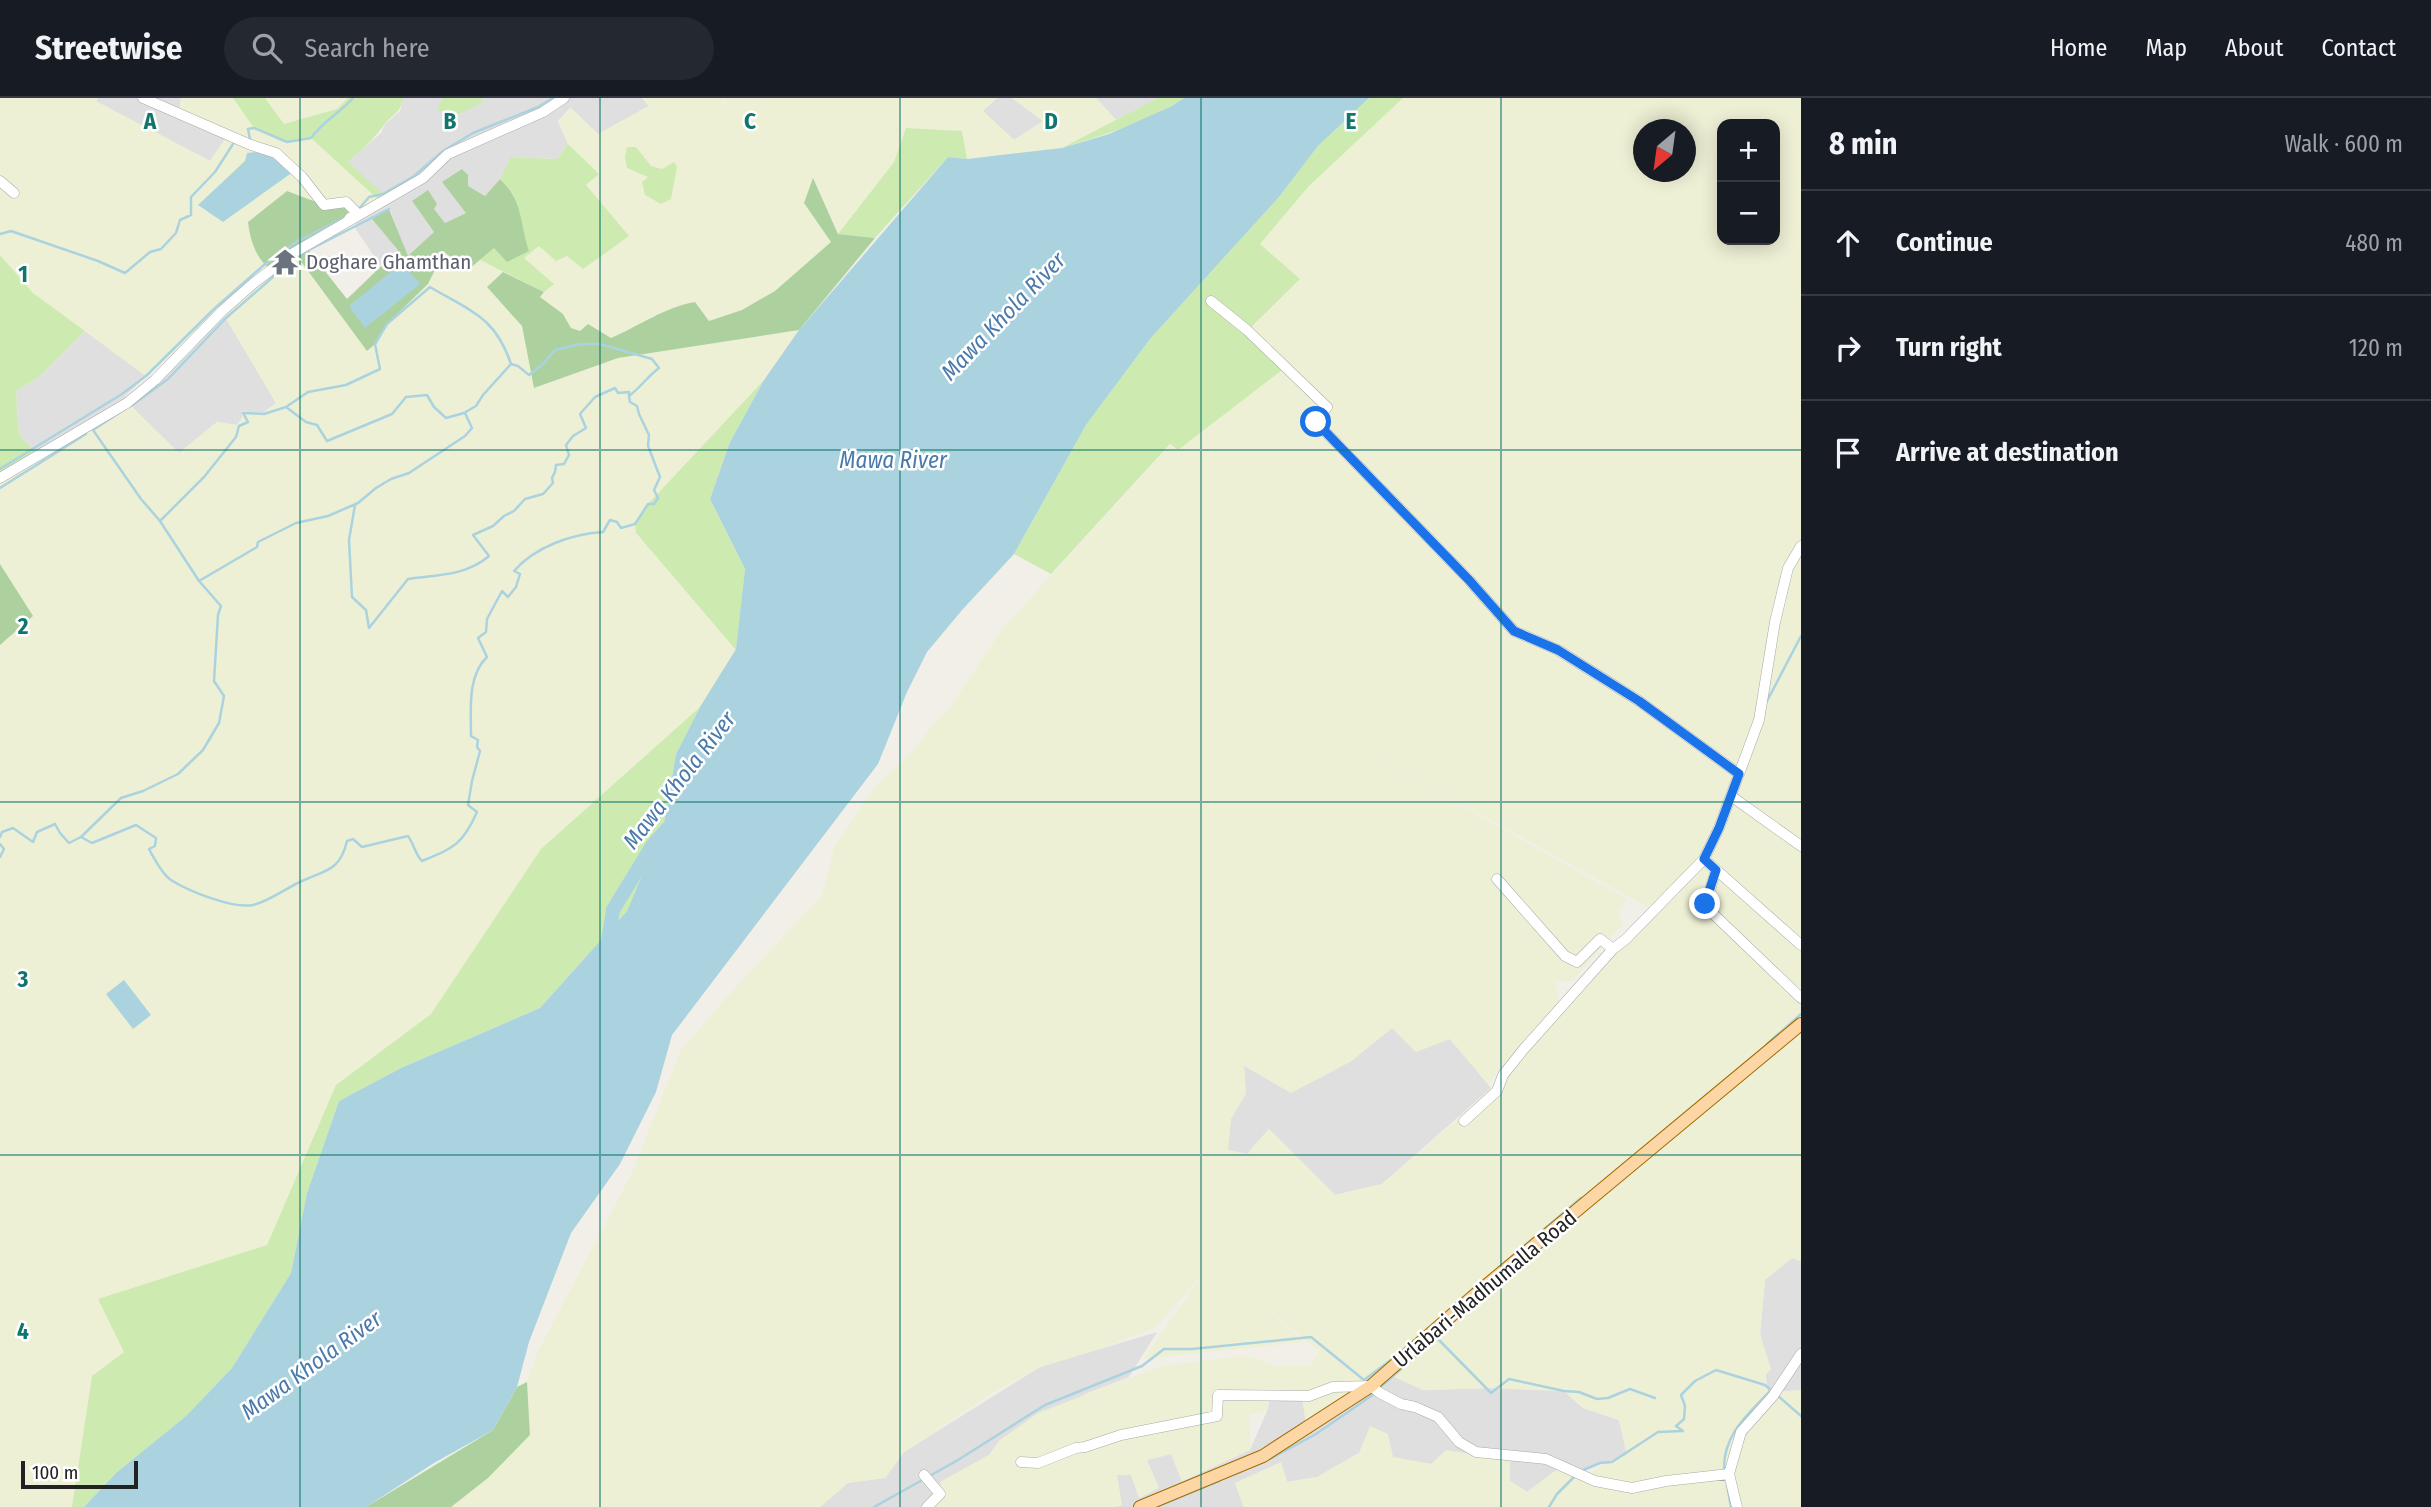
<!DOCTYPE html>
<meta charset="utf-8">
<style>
:root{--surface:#171b24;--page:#242831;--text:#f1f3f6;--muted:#9ea1a6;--line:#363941}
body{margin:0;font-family:"Fira Sans Condensed",sans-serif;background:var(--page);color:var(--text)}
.controls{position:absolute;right:21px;top:21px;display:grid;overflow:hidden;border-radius:14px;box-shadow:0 4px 18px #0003}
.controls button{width:63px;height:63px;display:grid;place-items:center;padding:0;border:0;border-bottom:2px solid var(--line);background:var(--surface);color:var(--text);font:35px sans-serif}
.compass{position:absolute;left:1633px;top:21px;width:63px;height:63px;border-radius:50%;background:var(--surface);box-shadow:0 4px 18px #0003;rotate:209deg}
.scale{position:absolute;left:21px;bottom:18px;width:117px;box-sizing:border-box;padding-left:7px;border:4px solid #222;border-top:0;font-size:19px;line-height:24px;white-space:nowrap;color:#222;-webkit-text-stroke:5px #fff;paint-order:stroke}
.stop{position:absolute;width:21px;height:21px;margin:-16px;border:5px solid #1a73e8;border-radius:50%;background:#fff}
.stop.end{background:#1a73e8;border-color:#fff;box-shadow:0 2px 7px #0008}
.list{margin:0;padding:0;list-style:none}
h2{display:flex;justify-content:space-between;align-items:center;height:91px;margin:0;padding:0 28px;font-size:30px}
h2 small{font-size:23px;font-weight:400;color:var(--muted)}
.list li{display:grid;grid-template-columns:46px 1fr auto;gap:21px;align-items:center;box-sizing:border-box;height:105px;padding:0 28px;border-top:2px solid var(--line)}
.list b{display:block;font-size:26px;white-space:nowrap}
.list em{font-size:23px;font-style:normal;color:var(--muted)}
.icon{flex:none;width:38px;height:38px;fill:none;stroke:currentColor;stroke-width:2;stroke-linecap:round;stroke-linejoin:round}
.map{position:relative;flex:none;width:1801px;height:1409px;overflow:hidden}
header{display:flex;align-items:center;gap:42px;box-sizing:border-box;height:98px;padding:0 35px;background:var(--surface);border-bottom:2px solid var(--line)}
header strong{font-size:33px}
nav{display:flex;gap:38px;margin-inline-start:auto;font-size:24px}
.search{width:490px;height:63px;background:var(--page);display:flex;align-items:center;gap:18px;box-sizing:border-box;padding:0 24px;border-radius:38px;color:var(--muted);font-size:26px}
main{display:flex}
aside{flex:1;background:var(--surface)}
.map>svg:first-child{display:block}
.residential{fill:#e0dfdf}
.farmland{fill:#eef0d5;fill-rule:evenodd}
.grass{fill:#cdebb0}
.forest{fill:#add19e}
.water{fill:#aad3df}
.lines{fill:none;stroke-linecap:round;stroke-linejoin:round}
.stream{stroke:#aad3df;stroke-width:2.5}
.river{stroke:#aad3df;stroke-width:14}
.minor-casing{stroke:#a9a9a9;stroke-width:11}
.major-casing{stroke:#a06b00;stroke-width:14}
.minor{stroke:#fff;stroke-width:10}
.major{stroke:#fcd6a4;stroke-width:12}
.route{stroke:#1a73e8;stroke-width:9}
.grid{fill:none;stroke:#0f766e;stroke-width:2;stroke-opacity:0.55}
.labels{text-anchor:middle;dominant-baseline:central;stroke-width:5;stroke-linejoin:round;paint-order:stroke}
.worship-label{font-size:21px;fill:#5b616d;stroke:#fff;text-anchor:start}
.street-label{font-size:21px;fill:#222;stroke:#fff}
.water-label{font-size:23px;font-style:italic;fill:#4a7aab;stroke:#fff}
.grid-label{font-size:23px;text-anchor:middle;font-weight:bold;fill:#0f766e;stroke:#fff;stroke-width:5;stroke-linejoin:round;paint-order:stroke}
</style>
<header>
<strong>Streetwise</strong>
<div class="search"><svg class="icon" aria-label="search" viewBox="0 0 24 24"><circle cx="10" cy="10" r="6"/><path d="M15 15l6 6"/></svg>Search here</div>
<nav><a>Home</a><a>Map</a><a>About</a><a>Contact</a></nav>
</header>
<main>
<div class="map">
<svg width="1801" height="1409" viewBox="0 0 1801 1409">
<rect width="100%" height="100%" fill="#f2efe9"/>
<path class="residential" d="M 98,0 L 181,0 L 179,15 L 228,37 L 210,63 L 95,3 Z
M 404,0 L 442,0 L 438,12 L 483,4 L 481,0 L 642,0 L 649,8 L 598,36 L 570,10 L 558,23 L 568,46 L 557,61 L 510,59 L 500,81 L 485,98 L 467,88 L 462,72 L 466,115 L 445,125 L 433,110 L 412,103 L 435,135 L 407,159 L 390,111 L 372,120 L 399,152 L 381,168 L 355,130 L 357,120 L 382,105 L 348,64 L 381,35 L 385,26 L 400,13 Z
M 997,0 L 1012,0 L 1043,23 L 1014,42 L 982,13 Z
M 1096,0 L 1158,0 L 1116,22 Z
M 222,213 L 276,305 L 263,315 L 242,320 L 237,327 L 217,324 L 179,355 L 131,308 L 39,357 L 19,337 L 16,293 L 39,279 L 85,233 L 146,278 L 125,298 L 126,304 Z
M 1392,930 L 1450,941 L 1491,990 L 1382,1086 L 1335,1097 L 1269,1031 L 1247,1056 L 1227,1052 L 1231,1021 L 1246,995 L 1243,967 L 1350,964 Z
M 1792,1160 L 1801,1163 L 1801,1292 L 1768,1295 L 1760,1236 L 1765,1181 Z
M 1157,1234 L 1129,1279 L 1088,1295 L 1000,1342 L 989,1357 L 941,1384 L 940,1396 L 921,1409 L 820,1409 L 848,1384 L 885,1380 L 904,1354 L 1040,1269 Z
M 1386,1274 L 1423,1292 L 1490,1290 L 1564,1293 L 1583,1310 L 1619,1322 L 1627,1357 L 1581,1373 L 1558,1371 L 1527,1394 L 1510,1383 L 1431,1366 L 1359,1355 L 1317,1379 L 1287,1384 L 1281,1365 L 1235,1385 L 1244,1409 L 1117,1409 L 1117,1377 L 1131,1377 L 1139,1399 L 1147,1362 L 1171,1356 L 1182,1383 L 1250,1352 L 1267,1313 L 1271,1294 L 1301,1294 L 1306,1324 Z"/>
<path class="farmland" d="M 0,0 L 98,0 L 96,3 L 210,63 L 228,37 L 179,15 L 181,0 L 233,0 L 254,30 L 287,44 L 311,40 L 382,105 L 295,154 L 375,246 L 387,226 L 428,186 L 444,153 L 468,172 L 480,162 L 503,174 L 487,190 L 522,228 L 534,290 L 618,260 L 799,232 L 764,282 L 648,406 L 636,436 L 736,552 L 700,609 L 541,751 L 431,916 L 336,987 L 267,1147 L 99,1201 L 124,1254 L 92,1278 L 72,1409 L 0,1409 L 0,547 L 32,518 L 0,466 L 0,381 L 127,305 L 179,355 L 217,324 L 237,327 L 242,320 L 242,313 L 263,315 L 276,305 L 222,214 L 146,278 L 33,195 L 0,157 Z
M 265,0 L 348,0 L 338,11 L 283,26 Z
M 642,0 L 721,0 L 729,9 L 723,0 L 997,0 L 983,13 L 1014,42 L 1043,23 L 1012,0 L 1096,0 L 1116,22 L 1062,50 L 967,61 L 962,33 L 907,30 L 894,64 L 838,136 L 814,81 L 804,105 L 832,144 L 775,193 L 742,212 L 709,223 L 640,227 L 611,240 L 588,226 L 579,233 L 571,230 L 563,216 L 540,199 L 524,160 L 540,148 L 556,163 L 586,87 L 599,76 L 568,46 L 558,23 L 571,10 L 598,36 L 649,8 Z
M 1403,0 L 1801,0 L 1801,1163 L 1792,1160 L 1765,1182 L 1760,1236 L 1771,1271 L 1765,1278 L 1767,1295 L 1801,1292 L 1801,1409 L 1244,1409 L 1235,1385 L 1281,1364 L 1287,1384 L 1318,1379 L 1359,1355 L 1370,1328 L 1388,1336 L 1393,1359 L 1431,1366 L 1446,1352 L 1510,1362 L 1510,1383 L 1527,1394 L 1558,1371 L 1579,1383 L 1601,1368 L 1627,1357 L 1619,1322 L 1583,1310 L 1564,1293 L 1490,1290 L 1423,1292 L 1392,1278 L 1360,1284 L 1357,1293 L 1306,1325 L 1301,1294 L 1271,1294 L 1267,1313 L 1250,1317 L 1250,1352 L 1182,1383 L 1171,1356 L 1147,1362 L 1159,1390 L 1139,1400 L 1131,1377 L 1117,1377 L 1122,1407 L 1117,1409 L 923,1409 L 945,1395 L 940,1384 L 989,1357 L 1000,1342 L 1038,1315 L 1161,1268 L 1241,1258 L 1256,1260 L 1276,1268 L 1310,1268 L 1319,1254 L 1259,1203 L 1304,1244 L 1143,1261 L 1207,1171 L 1155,1230 L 1093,1253 L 1040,1269 L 992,1295 L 904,1354 L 885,1380 L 848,1385 L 820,1409 L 451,1409 L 488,1380 L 530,1337 L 527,1284 L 538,1253 L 632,1075 L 681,952 L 724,902 L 822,797 L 834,749 L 875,689 L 914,652 L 935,624 L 947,614 L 1003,530 L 1171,346 L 1247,232 L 1300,181 L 1260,146 L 1308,89 ZM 1722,26 L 1775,26 L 1775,142 L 1722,142 ZM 1644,32 L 1686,32 L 1686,74 L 1644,74 ZM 1367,654 L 1655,813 L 1491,990 L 1460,1019 L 1382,1086 L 1335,1097 L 1269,1031 L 1247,1056 L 1228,1052 L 1231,1021 L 1246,995 L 1244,968 L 1291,995 L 1350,964 L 1392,930 L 1416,954 L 1450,941 L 1488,986 L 1559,903 L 1555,884 L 1572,883 L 1623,826 L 1618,814 L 1627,801 Z"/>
<path class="grass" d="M 233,0 L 265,0 L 284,26 L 337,11 L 348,0 L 404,0 C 399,17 393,15 384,27 C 374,41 362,52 348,64 L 383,96 L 382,105 L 311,40 L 287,44 L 254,30 Z
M 442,0 L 481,0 L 483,4 L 455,18 L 437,12 Z
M 1158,0 L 1184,0 C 1148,24 1104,37 1062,50 Z
M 1369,0 L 1403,0 L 1308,89 L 1260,146 L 1300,181 L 1248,232 L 1286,269 L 1178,352 L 1170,346 L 1051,476 L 1014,456 L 1086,327 L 1150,241 L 1279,99 L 1318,48 Z
M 906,30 L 962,33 L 967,61 L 948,59 L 875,140 L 838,136 L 894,64 Z
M 568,46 L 599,76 L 586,87 L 629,138 L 583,171 L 567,158 L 556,163 L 539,148 L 524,160 L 554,186 L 544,194 L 480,162 L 494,150 L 528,153 C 519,123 524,103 500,81 L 510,59 L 557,61 Z
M 627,49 L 636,49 L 651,68 L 662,71 L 674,64 L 677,69 L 671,101 L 661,106 L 645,97 L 642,84 L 648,79 L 627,70 L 625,59 Z
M 0,157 L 33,195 L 85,233 L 39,279 L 16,293 L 19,337 L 39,357 L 0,380 Z
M 764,282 L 730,344 L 710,401 L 745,471 L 736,552 L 636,435 L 635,426 L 648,406 Z
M 700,609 L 676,656 L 664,725 L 627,813 L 540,910 L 401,970 L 339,1003 L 307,1095 L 291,1175 L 232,1270 L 186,1318 L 116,1375 L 84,1409 L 72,1409 L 92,1278 L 124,1254 L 98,1201 L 267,1147 L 336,987 L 431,916 L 541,751 Z"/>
<path class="forest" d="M 462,71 L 468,77 L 468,88 L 485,98 L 500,81 C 524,104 519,123 529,153 L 507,164 L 494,150 L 468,172 L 444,154 L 428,186 L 387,226 L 375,246 L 367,253 L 297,158 L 272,172 C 256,162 250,142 248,124 L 287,93 L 324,107 L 346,104 L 356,114 L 306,149 L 347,201 L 398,152 L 372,121 L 389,111 L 408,158 L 434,134 L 412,103 L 428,92 L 437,106 L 434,111 L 445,125 L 466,115 L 442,84 Z
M 813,80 L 838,136 L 875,140 L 799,232 L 618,260 L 534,290 L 522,228 L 487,189 L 503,174 L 544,194 L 540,199 L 563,216 L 571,230 L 580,233 L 588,226 L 611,240 C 639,228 665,209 695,204 L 709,223 L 742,212 L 775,193 L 831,144 L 804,105 Z
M 0,466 L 33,518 L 0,547 Z
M 527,1284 L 530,1337 L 488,1380 L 451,1409 L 366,1409 L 493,1332 L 517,1289 Z"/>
<path class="water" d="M 1184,0 L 1369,0 L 1318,48 L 1279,99 L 1150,241 L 1086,327 L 1014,456 L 963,511 L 927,554 L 907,594 L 878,666 L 672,937 L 656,994 L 620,1066 L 571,1135 L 529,1244 L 517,1289 L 493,1332 L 434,1365 L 366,1409 L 84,1409 L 116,1375 L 186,1318 L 232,1270 L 291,1175 L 307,1095 L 339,1003 L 401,970 L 540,910 L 627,813 L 664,725 L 676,656 L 700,609 L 736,551 L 745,471 L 710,401 L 730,344 L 764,282 L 799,232 L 948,59 L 967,61 L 1062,50 L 1109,36 L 1170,9 Z
M 263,53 L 293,74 L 223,124 L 198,107 L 245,63 L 247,55 Z
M 402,165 L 420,186 L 365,230 L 349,208 Z
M 124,882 L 151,917 L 133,931 L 106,896 Z"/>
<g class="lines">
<path class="stream" d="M 250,41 L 248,31 L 254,30 L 287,44 L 311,40 C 324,22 339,16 353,0
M 358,112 L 369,99 L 383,96 L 414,78 L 443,53 L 473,35 L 538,9 L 553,0
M 0,136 L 11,133 L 98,163 L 125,175 L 150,154 L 161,151 L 176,135 L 180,122 L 191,117 L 191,99 L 215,74 L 233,46
M 131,308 L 168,281 L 226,220 L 297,158 L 389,111
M 286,309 L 308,294 L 346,287 L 380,271 L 375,246 L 387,226 L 430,189 C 470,213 495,218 511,266
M 0,371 L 122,296 L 146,278 L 215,210 L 264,167 L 296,144 L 346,119
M 0,390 L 86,336
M 355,407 L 349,442 L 352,499 L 366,512 L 369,530 L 408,481 C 436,477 466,478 489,458 L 473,437 L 493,428 L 504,418 L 514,413 L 525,401 L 543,396 L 553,385 L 552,380 L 555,374 L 556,367 L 564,366 L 569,357 L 566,347 L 573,338 L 586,330 L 580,316 L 595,299 L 615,290 L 618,295 L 629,294 L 629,298
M 160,423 L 199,483 L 257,449 L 258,444 L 296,425 L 328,418 L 358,405 L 376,390 L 391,381 L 409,375 L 465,338 L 472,330 L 465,315
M 1766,605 L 1801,538
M 0,739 L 2,734 L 13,730 L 33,744 L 37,734 L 55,726 L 60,735 L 69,745 L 81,739 L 92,745 L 136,727 L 156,740 L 155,748 L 149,751 C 154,760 162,776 171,782 C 188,793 233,811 253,807 C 270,803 286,790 302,783 C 326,772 340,773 347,743 L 353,741 L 362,749 L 408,738 C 414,746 415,756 422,763 C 454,750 463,746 477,714 L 468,707 L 472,683 L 480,653 L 477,649 L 478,642 L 471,638 C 471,612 467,578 487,559 L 478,540 L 486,534 L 487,521 L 502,493 L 508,499 L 516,489 L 520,476 L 514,473 C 535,449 571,436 603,434 L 610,422 L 617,424 L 621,430 L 635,426 L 648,406 L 654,406 L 658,400 L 654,392 L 660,379 L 648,348 L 649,337 L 639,316 L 637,308 L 630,304 L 629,298 C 641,289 647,279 659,270 L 652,261 L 600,246 L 580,246 L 555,252 L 543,266 L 529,277 L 518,268 L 511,266 L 483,297 L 476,308 L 464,315 L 446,320 L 434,309 L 427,297 L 406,299 L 392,316 L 327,343 L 317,327 L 306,324 L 286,309 L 264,316 L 243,315 L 248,324 L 239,328 L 236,339 L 204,379 L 160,423 L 141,401 L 93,332 L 125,311
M 81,739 L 121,700 L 143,693 L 178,676 L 203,652 L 219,625 L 224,598 L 214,583 L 218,517 L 221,508 L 199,483
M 0,746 L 4,751 L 0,759
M 1767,946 L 1801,916
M 1517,1154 L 1581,1100
M 1378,1291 L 1437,1240 L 1491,1295 L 1509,1281 L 1564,1293 L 1579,1294 L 1597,1301 L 1608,1300 L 1630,1291 L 1655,1300
M 1777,1297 L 1801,1318
M 1270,1361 L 1316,1336 L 1374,1296
M 1581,1373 L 1600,1365 L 1612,1364 L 1658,1334 L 1683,1333 L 1676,1328 L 1684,1321 L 1685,1308 L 1681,1297 L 1695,1283 L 1716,1272 L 1765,1287 L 1771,1292
M 1724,1374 C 1722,1337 1748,1316 1771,1292
M 1727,1387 L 1731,1409
M 874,1409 L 958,1362 L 1045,1307 L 1142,1268 L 1164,1251 L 1192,1251 L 1311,1239 L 1364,1282 L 1392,1261
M 1156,1409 L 1219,1383
M 1549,1409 L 1557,1396 L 1576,1377"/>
<path class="river" d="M 607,850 L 613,812 L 652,748 L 668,730"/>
<g class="minor-casing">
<path id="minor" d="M 143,0 L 251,47 L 276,55 L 302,79 L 324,107 L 346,104 L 356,114 L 349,121
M 0,83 L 14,95
M 1211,203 L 1247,232 L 1327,309 L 1316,324 L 1469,482 L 1514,533 L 1558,552 L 1639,603 L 1739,676
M 0,380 L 127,305 L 155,282 L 222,213 L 255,184 L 295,154 L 423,80 L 448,56 L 543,14 L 564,0
M 1731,698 L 1801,748
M 1704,761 L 1801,847
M 1716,772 L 1705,808 L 1801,900
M 1497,781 L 1565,858 L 1577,864 L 1600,841 L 1613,851 L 1626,841 L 1704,761 L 1719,730 L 1759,622 L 1775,524 L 1788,470 L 1801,448
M 1464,1023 L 1497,993 L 1503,977 L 1523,952 L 1613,851
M 1021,1364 L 1038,1365 L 1076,1350 L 1085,1349 L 1121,1337 L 1217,1318 L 1218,1297 L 1309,1298 L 1333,1289 L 1371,1288 L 1380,1295 L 1401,1306 L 1415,1309 L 1438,1319 L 1459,1344 L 1476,1354 L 1546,1361 L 1595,1383 L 1632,1390 L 1666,1383 L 1729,1376
M 924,1377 L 940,1396 L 927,1409
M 1737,1409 L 1729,1376 L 1741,1334 L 1773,1298 L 1801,1256"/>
</g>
<g class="major-casing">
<path id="major" d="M 1140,1409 L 1263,1358 L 1371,1288 L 1476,1196 L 1801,926"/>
</g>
<use href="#minor" class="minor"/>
<use href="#major" class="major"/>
</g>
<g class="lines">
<path class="route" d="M 1316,324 L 1469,482 L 1514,533 L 1558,552 L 1639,603 L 1739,676 L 1719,730 L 1704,761 L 1716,772 L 1705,806"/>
</g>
<path class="grid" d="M 300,0 L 300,1409M 600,0 L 600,1409M 900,0 L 900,1409M 1201,0 L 1201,1409M 1501,0 L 1501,1409M 0,352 L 1801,352M 0,704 L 1801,704M 0,1057 L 1801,1057"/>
<defs>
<g id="temple-bare" transform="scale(2.1)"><path d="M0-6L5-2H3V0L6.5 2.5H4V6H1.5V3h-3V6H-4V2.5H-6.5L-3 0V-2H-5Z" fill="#6b7280" stroke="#fff" stroke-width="2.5" paint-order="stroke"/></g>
</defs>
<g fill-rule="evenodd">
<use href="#temple-bare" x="285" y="164"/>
</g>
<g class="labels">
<g class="worship-label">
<text x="306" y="164">Doghare Ghamthan</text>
</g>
<g class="street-label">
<text transform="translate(1485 1191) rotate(-40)">Urlabari-Madhumalla Road</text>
</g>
<g class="water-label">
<text transform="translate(1003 218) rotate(-46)">Mawa Khola River</text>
<text x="893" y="362">Mawa River</text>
<text transform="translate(679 682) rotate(-52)">Mawa Khola River</text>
<text transform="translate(311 1267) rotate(-36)">Mawa Khola River</text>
</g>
</g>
<g class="grid-label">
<text x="150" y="31">A</text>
<text x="450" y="31">B</text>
<text x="750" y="31">C</text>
<text x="1051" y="31">D</text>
<text x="1351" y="31">E</text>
<text x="23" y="184">1</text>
<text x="23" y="536">2</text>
<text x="23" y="889">3</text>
<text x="23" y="1241">4</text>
</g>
</svg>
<div class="controls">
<button>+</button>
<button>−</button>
</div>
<svg class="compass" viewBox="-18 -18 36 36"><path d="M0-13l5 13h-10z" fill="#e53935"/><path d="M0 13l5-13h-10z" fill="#9ea1a6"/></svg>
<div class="scale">100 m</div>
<div class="stop" style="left:1316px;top:324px"></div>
<div class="stop end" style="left:1705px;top:806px"></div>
</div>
<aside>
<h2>8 min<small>Walk · 600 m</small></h2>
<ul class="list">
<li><svg class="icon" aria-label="ahead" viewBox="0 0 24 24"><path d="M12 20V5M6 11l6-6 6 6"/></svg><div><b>Continue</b></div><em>480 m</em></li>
<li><svg class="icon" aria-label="right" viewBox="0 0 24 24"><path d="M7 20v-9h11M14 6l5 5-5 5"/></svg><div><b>Turn right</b></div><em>120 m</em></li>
<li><svg class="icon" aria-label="arrive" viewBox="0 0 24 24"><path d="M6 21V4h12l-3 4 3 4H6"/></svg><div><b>Arrive at destination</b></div></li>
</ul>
</aside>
</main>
